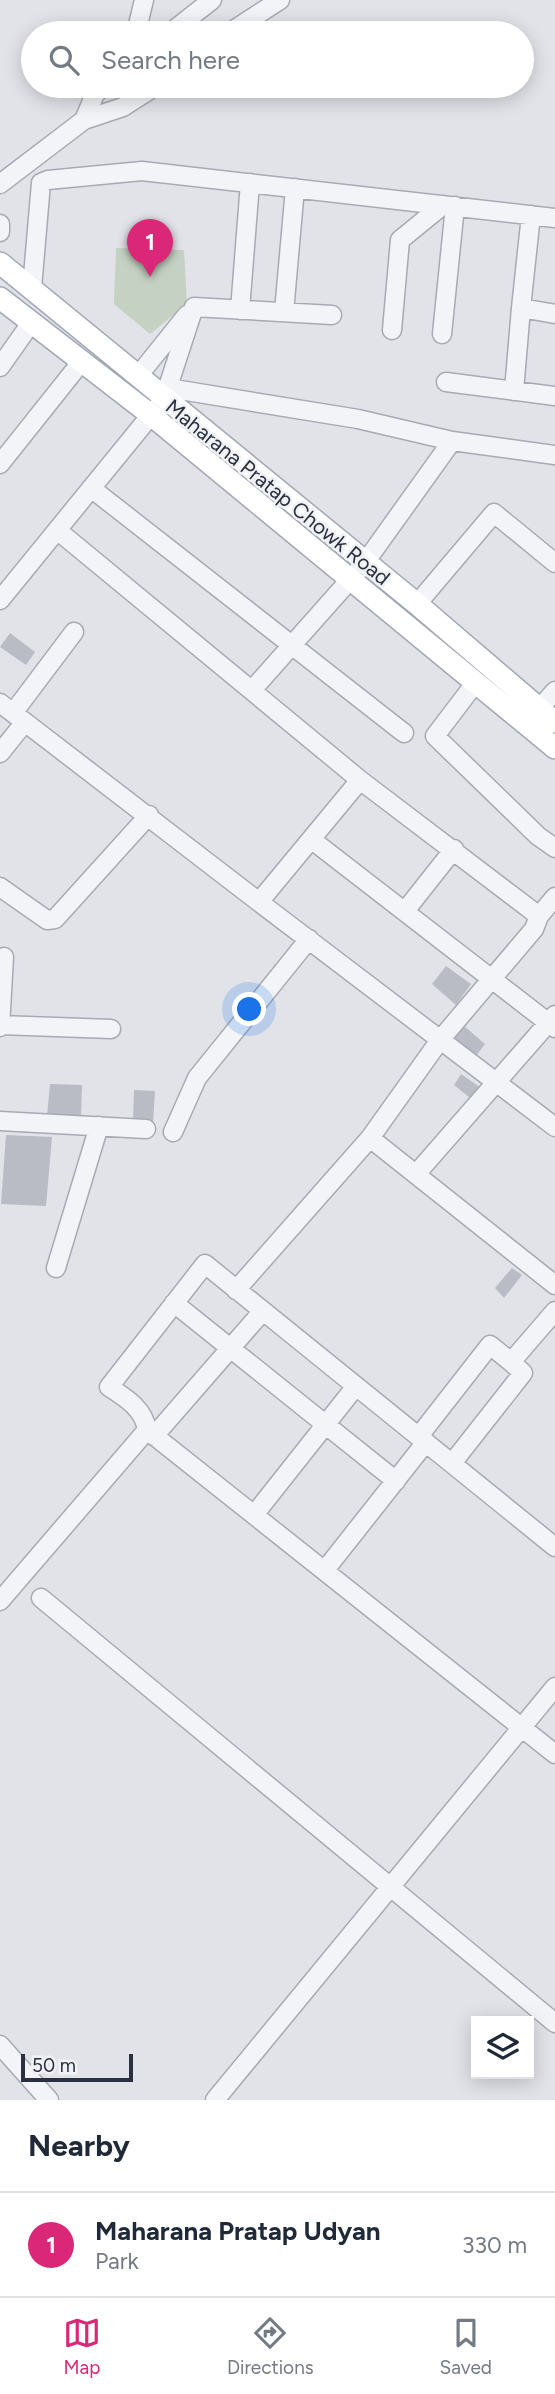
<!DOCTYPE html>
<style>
:root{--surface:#fff;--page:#f2f2f3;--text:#1f2937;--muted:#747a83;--line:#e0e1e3;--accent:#db2777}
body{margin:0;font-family:Figtree,sans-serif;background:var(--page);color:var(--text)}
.controls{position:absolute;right:21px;bottom:21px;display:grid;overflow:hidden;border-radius:0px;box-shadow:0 4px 18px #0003}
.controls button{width:63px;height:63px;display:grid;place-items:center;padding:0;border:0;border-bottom:2px solid var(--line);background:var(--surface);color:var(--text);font:35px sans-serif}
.scale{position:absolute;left:21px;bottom:18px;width:112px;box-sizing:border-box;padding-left:7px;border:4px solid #2a303f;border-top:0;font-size:19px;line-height:24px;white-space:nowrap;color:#2a303f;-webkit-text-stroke:5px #f0f2f6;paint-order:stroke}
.you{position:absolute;left:250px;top:1010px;width:24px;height:24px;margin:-18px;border:5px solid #fff;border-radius:50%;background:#1a73e8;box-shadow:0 0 0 10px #1a73e833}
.badge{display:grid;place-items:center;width:46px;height:46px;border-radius:50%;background:var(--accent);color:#fff;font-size:23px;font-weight:700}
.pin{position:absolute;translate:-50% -58px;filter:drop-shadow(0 2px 4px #0008)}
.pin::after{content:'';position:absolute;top:37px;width:24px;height:21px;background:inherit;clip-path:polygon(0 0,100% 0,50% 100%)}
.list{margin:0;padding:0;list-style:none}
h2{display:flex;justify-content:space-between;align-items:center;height:91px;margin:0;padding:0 28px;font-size:30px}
h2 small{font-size:23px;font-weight:400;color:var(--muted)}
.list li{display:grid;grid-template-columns:46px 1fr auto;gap:21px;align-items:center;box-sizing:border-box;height:105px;padding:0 28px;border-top:2px solid var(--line)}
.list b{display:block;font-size:26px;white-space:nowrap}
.list p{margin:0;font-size:23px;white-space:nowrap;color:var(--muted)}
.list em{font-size:23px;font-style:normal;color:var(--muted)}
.icon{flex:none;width:38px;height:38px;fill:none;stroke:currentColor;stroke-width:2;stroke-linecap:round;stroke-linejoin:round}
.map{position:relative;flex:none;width:555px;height:2100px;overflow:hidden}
.search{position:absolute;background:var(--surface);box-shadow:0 4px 18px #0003;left:21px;right:21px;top:21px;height:77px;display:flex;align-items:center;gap:18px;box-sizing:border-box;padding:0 24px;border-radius:38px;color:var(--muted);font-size:26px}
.sheet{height:196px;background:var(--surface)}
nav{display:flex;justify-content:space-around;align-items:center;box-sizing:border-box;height:98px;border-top:2px solid var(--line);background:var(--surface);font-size:19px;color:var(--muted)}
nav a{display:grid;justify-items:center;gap:4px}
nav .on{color:var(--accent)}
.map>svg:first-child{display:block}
.green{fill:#c5d2c3}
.building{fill:#b9bcc5}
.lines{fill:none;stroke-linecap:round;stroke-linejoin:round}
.minor-casing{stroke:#a6aab3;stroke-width:21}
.major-casing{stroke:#a1a7b4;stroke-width:24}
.minor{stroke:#f3f4f7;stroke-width:18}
.major{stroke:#fff;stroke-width:21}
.labels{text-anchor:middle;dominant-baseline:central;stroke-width:5;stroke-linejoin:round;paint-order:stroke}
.street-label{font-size:21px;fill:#2a303f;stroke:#f0f2f6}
</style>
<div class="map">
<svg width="555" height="2100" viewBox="0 0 555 2100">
<rect width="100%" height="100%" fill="#e1e3e9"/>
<path class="green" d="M 116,248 L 184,250 L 187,304 L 150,334 L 114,304 Z"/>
<path class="building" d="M 10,633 L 35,652 L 26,665 L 0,647 Z
M 446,966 L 471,984 L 456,1005 L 432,984 Z
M 464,1026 L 485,1044 L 473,1060 L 451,1040 Z
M 461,1074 L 484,1090 L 474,1101 L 454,1085 Z
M 50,1084 L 82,1085 L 81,1116 L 47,1116 Z
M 134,1090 L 155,1091 L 153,1123 L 133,1122 Z
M 6,1135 L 52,1137 L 46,1206 L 1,1204 Z
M 512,1268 L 522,1275 L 504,1298 L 495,1288 Z"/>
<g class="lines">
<g class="minor-casing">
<path id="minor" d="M 136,33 L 144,0
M 170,33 L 212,0
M 229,33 L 280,0
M 84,120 L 123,107 L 156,86
M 0,184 L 84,120 L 95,94 L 104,86
M 531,215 L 521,308 L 555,314
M 0,224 L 0,232
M 32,288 L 41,183 L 48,180 L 142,171 L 555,218
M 194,307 L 332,315
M 240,310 L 250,183
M 284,312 L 295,188
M 392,330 L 400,240 L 443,205
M 442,334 L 455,206
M 0,367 L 31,323
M 138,376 L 187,315
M 446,382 L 555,396
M 168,388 L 358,419 L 452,441 L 364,564 L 252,690
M 514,391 L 521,308
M 452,441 L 555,455
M 0,464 L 82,361
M 91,488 L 404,733
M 0,600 L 164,399 L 194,307
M 417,604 L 494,513 L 555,563
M 476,682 L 435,736 L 538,836 L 555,848
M 0,703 L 259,902 L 360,780 L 57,530
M 13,713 L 74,632
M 532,717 L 555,691
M 0,753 L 25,722
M 360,780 L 539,916
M 312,840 L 555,1028
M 0,887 L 47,920 L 55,919 L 149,815
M 259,902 L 555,1127
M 405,911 L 454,849
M 0,1025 L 111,1029
M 0,1027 L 4,957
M 0,1121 L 146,1129
M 173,1132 L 197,1078 L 309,939
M 370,1138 L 555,1285
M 417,1173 L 555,1015
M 56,1268 L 99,1126
M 236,1290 L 370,1138 L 440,1040 L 534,929 L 539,916 L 555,897
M 174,1303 L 396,1481
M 147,1430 C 144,1409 126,1398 109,1387 L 205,1264 L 555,1547
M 154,1436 L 262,1312
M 419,1436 L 490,1345 L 511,1362
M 453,1462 L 523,1373 L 511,1362 L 555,1311
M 254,1515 L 356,1386
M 325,1570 L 426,1442
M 41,1598 L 555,2023
M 0,1601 L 147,1430 L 555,1754
M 0,2045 L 49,2100
M 215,2100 L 555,1687"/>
</g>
<g class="major-casing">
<path id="major" d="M 0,263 L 417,604 L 555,722
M 0,298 L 151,415 L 555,748"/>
</g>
<use href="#minor" class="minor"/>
<use href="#major" class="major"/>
</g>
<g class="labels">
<g class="street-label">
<text transform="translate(278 492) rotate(39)">Maharana Pratap Chowk Road</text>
</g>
</g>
</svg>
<div class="controls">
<button><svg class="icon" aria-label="layers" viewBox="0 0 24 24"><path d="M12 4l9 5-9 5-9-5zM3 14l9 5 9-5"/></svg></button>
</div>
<div class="scale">50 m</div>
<div class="you"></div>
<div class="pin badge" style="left:150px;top:277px">1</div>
<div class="search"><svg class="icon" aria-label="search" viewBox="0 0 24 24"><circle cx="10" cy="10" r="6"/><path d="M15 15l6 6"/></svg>Search here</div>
</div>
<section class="sheet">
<h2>Nearby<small></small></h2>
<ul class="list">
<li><span class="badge">1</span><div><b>Maharana Pratap Udyan</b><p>Park</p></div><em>330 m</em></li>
</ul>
</section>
<nav>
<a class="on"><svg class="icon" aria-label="map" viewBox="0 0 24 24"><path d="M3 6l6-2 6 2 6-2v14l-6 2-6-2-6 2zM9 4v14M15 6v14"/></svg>Map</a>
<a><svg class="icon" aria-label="directions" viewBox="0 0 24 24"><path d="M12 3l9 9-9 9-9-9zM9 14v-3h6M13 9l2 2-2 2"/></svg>Directions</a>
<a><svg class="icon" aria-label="saved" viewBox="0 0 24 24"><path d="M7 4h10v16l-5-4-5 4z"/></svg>Saved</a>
</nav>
